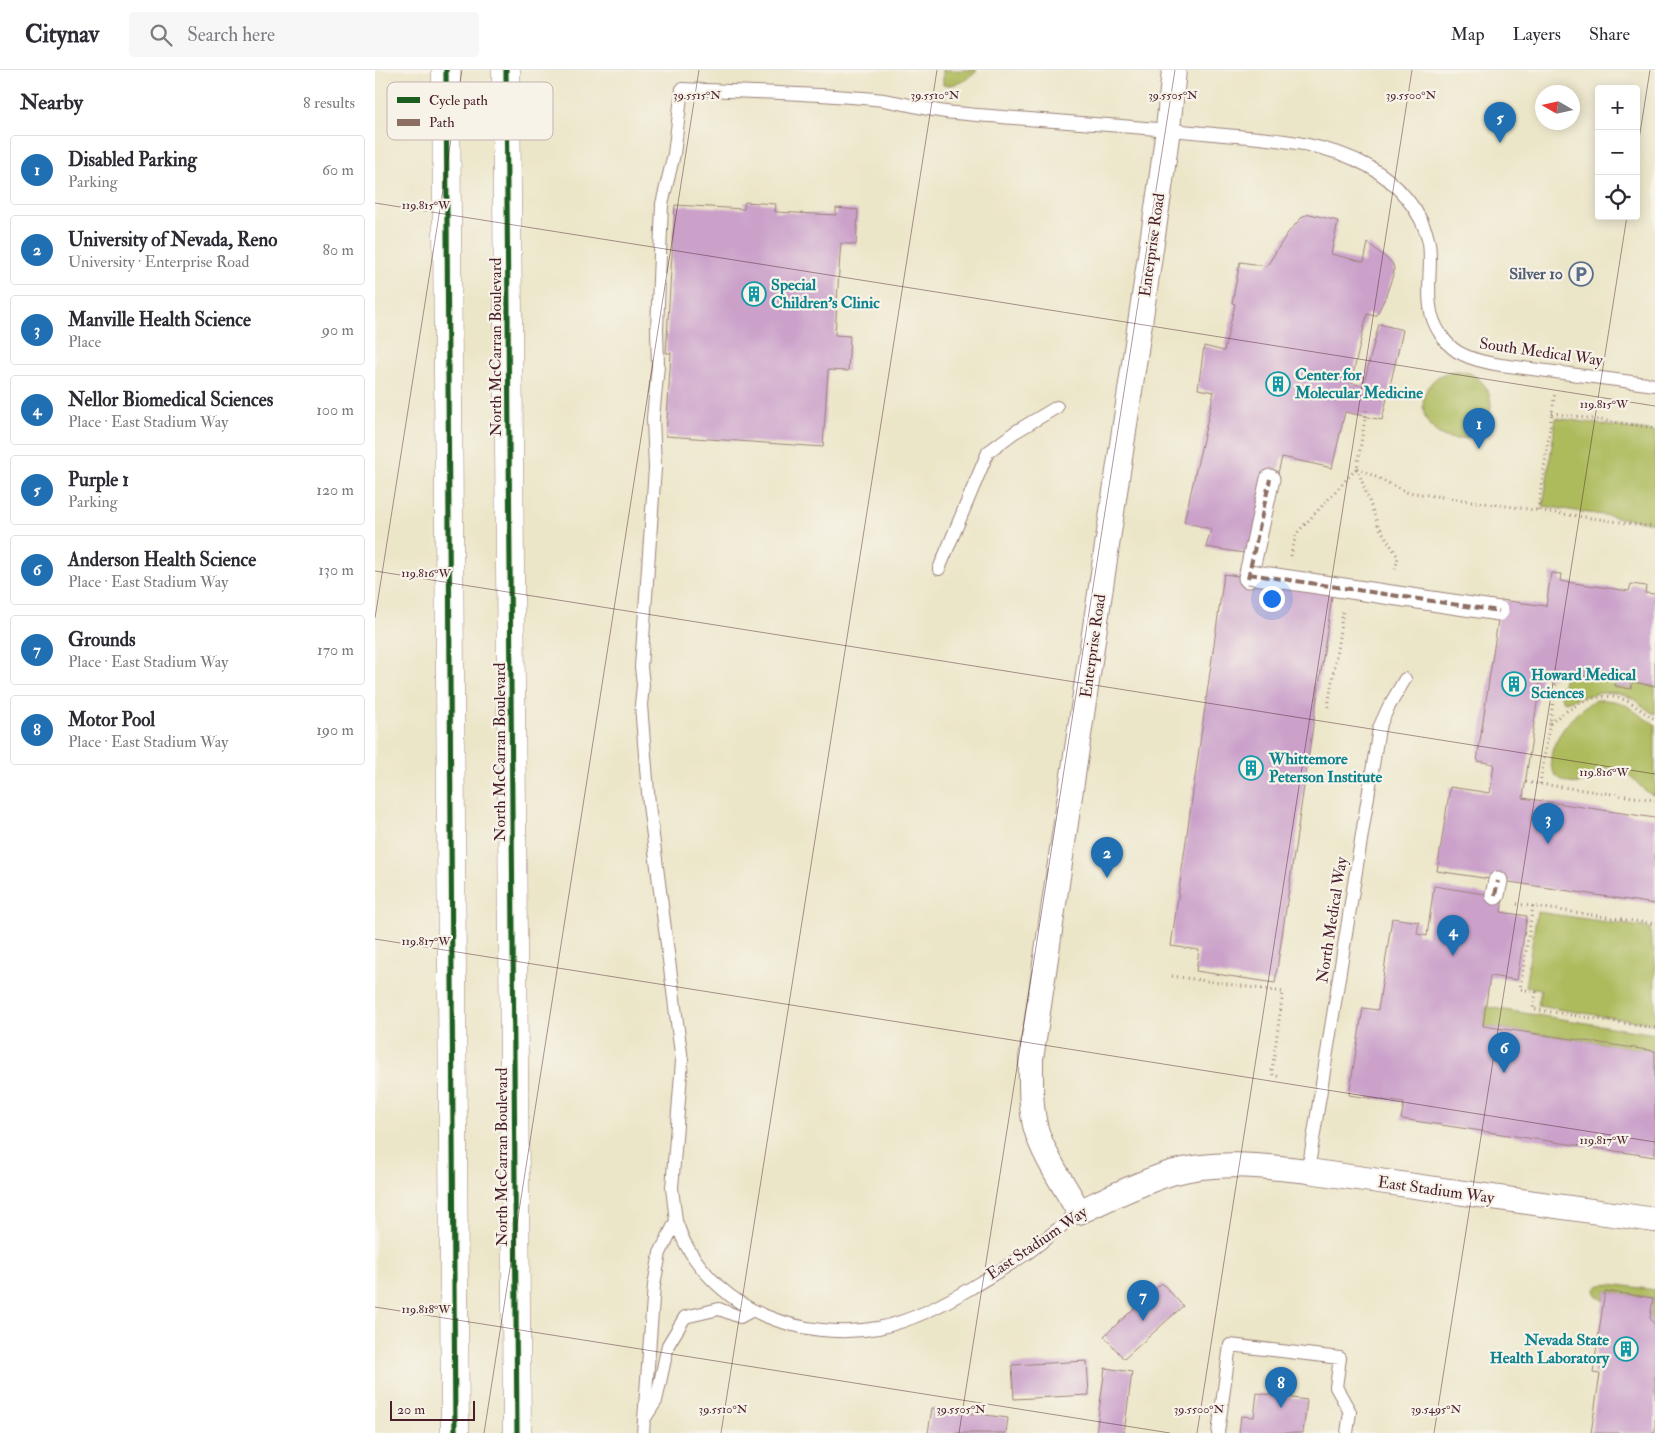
<!DOCTYPE html>
<meta charset="utf-8">
<style>
:root{--surface:#fff;--page:#f7f7f7;--text:#2b2b33;--muted:#7c7c81;--line:#e1e1e2;--accent:#1f6fb2}
body{margin:0;font-family:"IM FELL Double Pica",serif;background:var(--page);color:var(--text)}
.controls{position:absolute;right:15px;top:15px;display:grid;overflow:hidden;border-radius:5px;box-shadow:0 2px 12px #0003}
.controls button{width:45px;height:45px;display:grid;place-items:center;padding:0;border:0;border-bottom:1px solid var(--line);background:var(--surface);color:var(--text);font:25px sans-serif}
.compass{position:absolute;left:1160px;top:15px;width:45px;height:45px;border-radius:50%;background:var(--surface);box-shadow:0 2px 12px #0003;rotate:279deg}
.scale{position:absolute;left:15px;bottom:12px;width:85px;box-sizing:border-box;padding-left:5px;border:2px solid #4a1f2b;border-top:0;font-size:14px;line-height:18px;white-space:nowrap;color:#4a1f2b;-webkit-text-stroke:4px #f7f3e8;paint-order:stroke}
.you{position:absolute;left:896px;top:528px;width:18px;height:18px;margin:-12px;border:4px solid #fff;border-radius:50%;background:#1a73e8;box-shadow:0 0 0 8px #1a73e833}
.badge{display:grid;place-items:center;width:32px;height:32px;border-radius:50%;background:var(--accent);color:#fff;font-size:16px;font-weight:700}
.pin{position:absolute;translate:-50% -41px;filter:drop-shadow(0 1px 2px #0008)}
.pin::after{content:'';position:absolute;top:26px;width:18px;height:15px;background:inherit;clip-path:polygon(0 0,100% 0,50% 100%)}
.list{margin:0;padding:0;list-style:none}
h2{display:flex;justify-content:space-between;align-items:center;height:65px;margin:0;padding:0 20px;font-size:21px}
h2 small{font-size:16px;font-weight:400;color:var(--muted)}
.list li{display:grid;grid-template-columns:32px 1fr auto;gap:15px;align-items:center;box-sizing:border-box;height:70px;margin:0 10px 10px;padding:0 10px;border:1px solid var(--line);border-radius:5px}
.list b{display:block;font-size:19px;white-space:nowrap}
.list p{margin:0;font-size:16px;white-space:nowrap;color:var(--muted)}
.list em{font-size:16px;font-style:normal;color:var(--muted)}
.icon{flex:none;width:28px;height:28px;fill:none;stroke:currentColor;stroke-width:2;stroke-linecap:round;stroke-linejoin:round}
.map{position:relative;flex:none;width:1280px;height:1363px;overflow:hidden}
header{display:flex;align-items:center;gap:30px;box-sizing:border-box;height:70px;padding:0 25px;background:var(--surface);border-bottom:1px solid var(--line)}
header strong{font-size:24px}
nav{display:flex;gap:28px;margin-inline-start:auto;font-size:18px}
.search{width:350px;height:45px;background:var(--page);display:flex;align-items:center;gap:12px;box-sizing:border-box;padding:0 18px;border-radius:5px;color:var(--muted);font-size:19px}
main{display:flex}
aside{flex:1;background:var(--surface)}
.map>svg:first-child{display:block}
.green{fill:#aebb5d;stroke:#7c6d44}
.building{fill:#cba1ca}
.lines{fill:none;stroke-linecap:round;stroke-linejoin:round}
.service-casing{stroke:#9b827a;stroke-width:14}
.pedestrian-casing{stroke:#9b827a;stroke-width:21}
.minor-casing{stroke:#9b827a;stroke-width:26}
.primary-casing{stroke:#9b827a;stroke-width:29}
.path{stroke:#9b827a;stroke-width:3;stroke-dasharray:1 4;stroke-linecap:butt}
.service{stroke:#fff;stroke-width:12}
.pedestrian{stroke:#fff;stroke-width:19}
.minor{stroke:#fff;stroke-width:24}
.primary{stroke:#fff;stroke-width:28}
.pedestrian-bridge-casing{stroke:#9b827a;stroke-width:21;stroke-linecap:butt}
.pedestrian-bridge{stroke:#fff;stroke-width:19}
.quiet{stroke:#8d6e63;stroke-width:4;stroke-dasharray:8 4;stroke-linecap:butt}
.cycleway-casing{stroke:#f7f3e8;stroke-width:8}
.cycleway{stroke:#1b5e20;stroke-width:5}
.ticks{fill:none;stroke:#4a1f2b;stroke-width:1;stroke-opacity:0.45}
.labels{text-anchor:middle;dominant-baseline:central;stroke-width:4.5;stroke-linejoin:round;paint-order:stroke}
.street-label{font-size:16px;fill:#4a1f2b;stroke:#f7f3e8}
.service-label{font-size:16px;font-weight:bold;fill:#4e5e75;stroke:#f7f3e8;text-anchor:end}
.culture-label{font-size:16px;font-weight:bold;fill:#0d838f;stroke:#f7f3e8;text-anchor:start}
.key{fill:#f7f3e8;stroke:#c3b3af;stroke-width:1}
.key-label{font-size:14px;fill:#4a1f2b}
.ticks-label{font-size:12px;text-anchor:middle;fill:#4a1f2b;stroke:#f7f3e8;stroke-width:4.5;stroke-linejoin:round;paint-order:stroke}
</style>
<header>
<strong>Citynav</strong>
<div class="search"><svg class="icon" aria-label="search" viewBox="0 0 24 24"><circle cx="10" cy="10" r="6"/><path d="M15 15l6 6"/></svg>Search here</div>
<nav><a>Map</a><a>Layers</a><a>Share</a></nav>
</header>
<main>
<aside>
<h2>Nearby<small>8 results</small></h2>
<ul class="list">
<li><span class="badge">1</span><div><b>Disabled Parking</b><p>Parking</p></div><em>60 m</em></li>
<li><span class="badge">2</span><div><b>University of Nevada, Reno</b><p>University · Enterprise Road</p></div><em>80 m</em></li>
<li><span class="badge">3</span><div><b>Manville Health Science</b><p>Place</p></div><em>90 m</em></li>
<li><span class="badge">4</span><div><b>Nellor Biomedical Sciences</b><p>Place · East Stadium Way</p></div><em>100 m</em></li>
<li><span class="badge">5</span><div><b>Purple 1</b><p>Parking</p></div><em>120 m</em></li>
<li><span class="badge">6</span><div><b>Anderson Health Science</b><p>Place · East Stadium Way</p></div><em>130 m</em></li>
<li><span class="badge">7</span><div><b>Grounds</b><p>Place · East Stadium Way</p></div><em>170 m</em></li>
<li><span class="badge">8</span><div><b>Motor Pool</b><p>Place · East Stadium Way</p></div><em>190 m</em></li>
</ul>
</aside>
<div class="map">
<svg width="1280" height="1363" viewBox="0 0 1280 1363">
<rect width="100%" height="100%" fill="#f7f3e8"/>
<filter id="ink" filterUnits="userSpaceOnUse"><feTurbulence type="fractalNoise" baseFrequency=".02" numOctaves="2"/><feDisplacementMap in="SourceGraphic" scale="10" xChannelSelector="R" yChannelSelector="G"/><feConvolveMatrix kernelMatrix="1 2 1 2 8 2 1 2 1" color-interpolation-filters="sRGB"/></filter>
<filter id="wash" filterUnits="userSpaceOnUse"><feTurbulence type="fractalNoise" baseFrequency=".0096" numOctaves="4" result="noise"/><feDisplacementMap in="SourceGraphic" scale="20" xChannelSelector="R" yChannelSelector="G"/><feGaussianBlur stdDeviation="1.12" result="paint"/><feColorMatrix in="noise" values="0 0 0 0 0 0 0 0 0 0 0 0 0 0 0 0 0 1.4 0 .05"/><feComposite in="paint" operator="in"/></filter>
<g filter="url(#wash)">
<rect width="100%" height="100%" fill="#ece6c9"/>
<path class="green" d="M 568,0 L 601,0 L 602,1 C 593,10 581,16 568,15 Z
M1048 335a34 34 0 1 1 68 0a34 34 0 1 1-68 0Z
M 1181,348 L 1280,362 L 1280,453 L 1168,436 Z
M 1190,603 L 1241,610 L 1241,617 L 1255,618 L 1257,612 L 1280,616 L 1280,644 C 1272,641 1267,635 1260,630 C 1238,616 1214,625 1190,632 L 1187,630 L 1186,626 Z
M 1222,630 C 1255,629 1255,642 1280,654 L 1280,725 C 1267,724 1262,708 1250,703 C 1229,694 1210,720 1191,712 C 1152,696 1197,639 1222,630 Z
M 1162,842 L 1275,858 L 1276,871 L 1280,887 L 1280,954 L 1163,936 L 1166,919 L 1150,917 Z
M 1111,937 L 1280,964 L 1280,981 L 1108,956 Z
M 1237,1214 L 1280,1220 L 1280,1255 L 1275,1248 L 1278,1228 L 1230,1221 L 1229,1230 L 1221,1225 L 1220,1219 L 1225,1215 Z"/>
<g id="blocks">
<path class="building" d="M 370,132 L 401,134 L 400,142 L 461,145 L 461,138 L 483,140 L 481,175 L 466,173 L 465,184 L 460,265 L 475,266 L 473,301 L 453,300 L 448,377 L 291,366 L 296,283 L 291,283 L 300,135 L 369,139 Z
M 935,144 L 963,151 L 956,184 L 989,192 L 993,173 L 1017,193 L 1019,198 L 1018,205 L 1010,228 L 1001,246 L 992,244 L 976,313 L 988,316 L 1004,254 L 1028,260 L 1007,350 L 970,342 L 957,398 L 907,387 L 901,411 L 875,484 L 831,477 L 836,459 L 809,452 L 839,322 L 823,319 L 829,276 L 849,281 L 860,234 L 857,233 L 865,192 L 892,196 L 912,164 L 928,146 Z
M 1176,503 L 1186,504 L 1185,511 L 1254,521 L 1256,514 L 1271,516 L 1270,523 L 1280,524 L 1280,616 L 1257,612 L 1256,619 L 1240,616 L 1241,610 L 1179,601 L 1178,608 L 1166,606 L 1148,728 L 1280,748 L 1280,834 L 1062,801 L 1075,717 L 1115,723 L 1119,694 L 1102,691 L 1126,530 L 1171,536 Z
M 849,504 L 958,520 L 900,913 L 821,901 L 824,880 L 796,876 Z
M 1059,816 L 1128,827 L 1126,842 L 1152,846 L 1142,910 L 1115,906 L 1108,956 L 1280,981 L 1280,1087 L 1026,1049 L 1029,1033 L 974,1025 L 988,938 L 1003,940 L 1017,848 L 1044,852 L 1042,864 L 1052,866 Z
M 787,1213 L 808,1236 L 749,1289 L 729,1266 Z
M 1230,1221 L 1278,1228 L 1275,1248 L 1280,1255 L 1280,1363 L 1216,1363 L 1225,1304 L 1218,1303 Z
M 712,1291 L 714,1325 L 639,1329 L 637,1295 Z
M 730,1298 L 757,1302 L 749,1363 L 721,1363 Z
M 882,1323 L 932,1330 L 928,1363 L 864,1363 L 866,1346 L 879,1347 Z
M 557,1338 L 633,1348 L 631,1363 L 553,1363 Z"/>
</g>
</g>
<g filter="url(#ink)">
<use href="#blocks" fill-opacity="0" stroke="#9b827a" stroke-width="1"/>
<g class="lines">
<g class="service-casing">
<path id="service" d="M 564,499 L 613,382 L 640,362 L 682,337
M 933,1101 L 1004,658 L 1013,638 L 1030,609
M 301,1151 C 304,1159 307,1168 311,1175 C 329,1206 356,1231 388,1245 C 423,1260 465,1265 503,1258 C 537,1251 567,1235 596,1218 C 614,1207 633,1196 651,1184 C 669,1171 686,1156 704,1142
M 270,1348 L 281,1331 L 293,1275 L 310,1247 L 344,1239 L 365,1247 L 378,1240
M 268,1363 L 279,1215 L 285,1183 L 301,1151 L 297,1118 L 307,991 L 274,735 L 266,635 L 268,615 L 266,597 L 280,398 L 278,348 L 283,296 L 282,260 L 287,134 L 299,84 L 307,19 C 371,22 435,23 499,29 C 526,31 552,41 580,43 C 666,51 752,55 839,64 C 890,69 946,70 993,96 C 1021,111 1048,142 1054,173 C 1057,194 1052,215 1055,236 C 1057,255 1071,278 1089,285 C 1101,291 1113,293 1126,295 L 1280,315
M 843,1363 L 855,1275 L 965,1288 L 961,1317 L 975,1342 L 972,1363"/>
</g>
<g class="pedestrian-casing">
<path id="pedestrian" d="M 873,508 L 895,409
M 1120,825 L 1123,811"/>
</g>
<g class="minor-casing">
<path id="minor" d="M 799,0 L 793,59 L 785,118 L 656,989 C 656,1013 655,1036 661,1059 C 669,1087 690,1116 704,1142 C 734,1128 764,1113 796,1103 C 841,1090 888,1096 933,1101 L 1280,1150"/>
</g>
<g class="primary-casing">
<path id="primary" d="M 71,0 L 80,1363
M 131,0 L 142,1363"/>
</g>
<path class="path" d="M 1177,343 L 1280,358
M 982,398 L 1032,422 L 1280,457
M 982,398 L 1003,455 L 1023,487 L 1020,502
M 1163,440 L 1180,322
M 916,486 L 921,464 L 982,398 L 992,336
M 953,637 L 968,541
M 1175,653 C 1197,636 1226,617 1254,632 C 1263,637 1270,644 1280,649
M 1151,712 L 1280,730
M 1165,714 L 1183,602
M 1142,834 L 1280,854
M 1158,836 L 1145,919 L 1161,922 L 1158,939 L 1280,958
M 797,906 L 908,922 L 897,1000 L 898,1005 L 905,1007"/>
<use href="#service" class="service"/>
<use href="#pedestrian" class="pedestrian"/>
<use href="#minor" class="minor"/>
<use href="#primary" class="primary"/>
<g class="pedestrian-bridge-casing">
<path id="pedestrian-bridge" d="M 874,504 L 1124,541"/>
</g>
<use href="#pedestrian-bridge" class="pedestrian-bridge"/>
<path class="quiet" d="M 874,504 L 1124,541
M 873,508 L 895,409
M 1120,825 L 1123,811"/>
<g class="cycleway-casing">
<path id="cycleway" d="M 71,0 L 80,1363
M 131,0 L 142,1363"/>
</g>
<use href="#cycleway" class="cycleway"/>
</g>
</g>
<path class="ticks" d="M 1261,88 L 1275,0M 0,133 L 1280,336M 0,501 L 1280,704M 0,548 L 87,0M 0,869 L 1280,1072M 0,1237 L 795,1363M 109,1363 L 324,0M 346,1363 L 562,0M 584,1363 L 800,0M 822,1363 L 1037,0M 1059,1363 L 1252,146"/>
<defs>
<g id="parking-ring" transform="scale(1.25)"><circle r="9.5" fill="#f7f3e8" stroke="#5c6f8a" stroke-width="1.5"/><path d="M-3.5-5.5H1a3.5 3.5 0 0 1 0 7H-1V5.5H-3.5ZM-1-3.4V-.6H.8a1.4 1.4 0 0 0 0-2.8Z" fill="#5c6f8a"/></g>
<g id="building-ring" transform="scale(1.25)"><circle r="9.5" fill="#f7f3e8" stroke="#0f9aa8" stroke-width="1.5"/><path d="M-4-6H4V6H1V3H-1V6H-4ZM-2.5-4.3h1.7v1.8h-1.7ZM.8-4.3h1.7v1.8H.8ZM-2.5-1h1.7V.8h-1.7ZM.8-1h1.7V.8H.8Z" fill="#0f9aa8"/></g>
</defs>
<g fill-rule="evenodd">
<use href="#parking-ring" x="1206" y="204"/>
<use href="#building-ring" x="379" y="224"/>
<use href="#building-ring" x="903" y="314"/>
<use href="#building-ring" x="1139" y="614"/>
<use href="#building-ring" x="876" y="698"/>
<use href="#building-ring" x="1251" y="1279"/>
</g>
<g class="labels">
<g class="street-label">
<text transform="translate(777 175) rotate(-82)">Enterprise Road</text>
<text transform="translate(121 277) rotate(-90)">North McCarran Boulevard</text>
<text transform="translate(1166 282) rotate(8)">South Medical Way</text>
<text transform="translate(718 576) rotate(-82)">Enterprise Road</text>
<text transform="translate(125 682) rotate(-90)">North McCarran Boulevard</text>
<text transform="translate(957 850) rotate(-81)">North Medical Way</text>
<text transform="translate(127 1087) rotate(-90)">North McCarran Boulevard</text>
<text transform="translate(1061 1120) rotate(8)">East Stadium Way</text>
<text transform="translate(662 1173) rotate(-34)">East Stadium Way</text>
</g>
<g class="service-label">
<text x="1188" y="204">Silver 10</text>
</g>
<g class="culture-label">
<text x="396" y="215">Special<tspan x="396" dy="18">Children's Clinic</tspan></text>
<text x="920" y="305">Center for<tspan x="920" dy="18">Molecular Medicine</tspan></text>
<text x="1156" y="605">Howard Medical<tspan x="1156" dy="18">Sciences</tspan></text>
<text x="894" y="689">Whittemore<tspan x="894" dy="18">Peterson Institute</tspan></text>
<text x="1234" y="1270" text-anchor="end">Nevada State<tspan x="1234" dy="18">Health Laboratory</tspan></text>
</g>
</g>
<rect x="12" y="12" width="166" height="58" rx="8" class="key"/>
<rect x="22" y="27" width="23" height="6" fill="#1b5e20"/>
<rect x="22" y="49" width="23" height="7" fill="#8d6e63"/>
<g class="key-label">
<text x="54" y="35">Cycle path</text>
<text x="54" y="57">Path</text>
</g>
<g class="ticks-label">
<text x="322" y="29">39.5515°N</text>
<text x="560" y="29">39.5510°N</text>
<text x="798" y="29">39.5505°N</text>
<text x="1036" y="29">39.5500°N</text>
<text x="51" y="139">119.815°W</text>
<text x="1229" y="338">119.815°W</text>
<text x="51" y="507">119.816°W</text>
<text x="1229" y="706">119.816°W</text>
<text x="51" y="875">119.817°W</text>
<text x="1229" y="1074">119.817°W</text>
<text x="51" y="1243">119.818°W</text>
<text x="348" y="1343">39.5510°N</text>
<text x="586" y="1343">39.5505°N</text>
<text x="824" y="1343">39.5500°N</text>
<text x="1061" y="1343">39.5495°N</text>
</g>
</svg>
<div class="controls">
<button>+</button>
<button>−</button>
<button><svg class="icon" aria-label="locate" viewBox="0 0 24 24"><circle cx="12" cy="12" r="6"/><path d="M12 2v4M12 18v4M2 12h4M18 12h4"/></svg></button>
</div>
<svg class="compass" viewBox="-18 -18 36 36"><path d="M0-13l5 13h-10z" fill="#e53935"/><path d="M0 13l5-13h-10z" fill="#7c7c81"/></svg>
<div class="scale">20 m</div>
<div class="you"></div>
<div class="pin badge" style="left:1104px;top:379px">1</div>
<div class="pin badge" style="left:732px;top:808px">2</div>
<div class="pin badge" style="left:1173px;top:774px">3</div>
<div class="pin badge" style="left:1078px;top:886px">4</div>
<div class="pin badge" style="left:1125px;top:73px">5</div>
<div class="pin badge" style="left:1129px;top:1003px">6</div>
<div class="pin badge" style="left:768px;top:1251px">7</div>
<div class="pin badge" style="left:906px;top:1338px">8</div>
</div>
</main>
